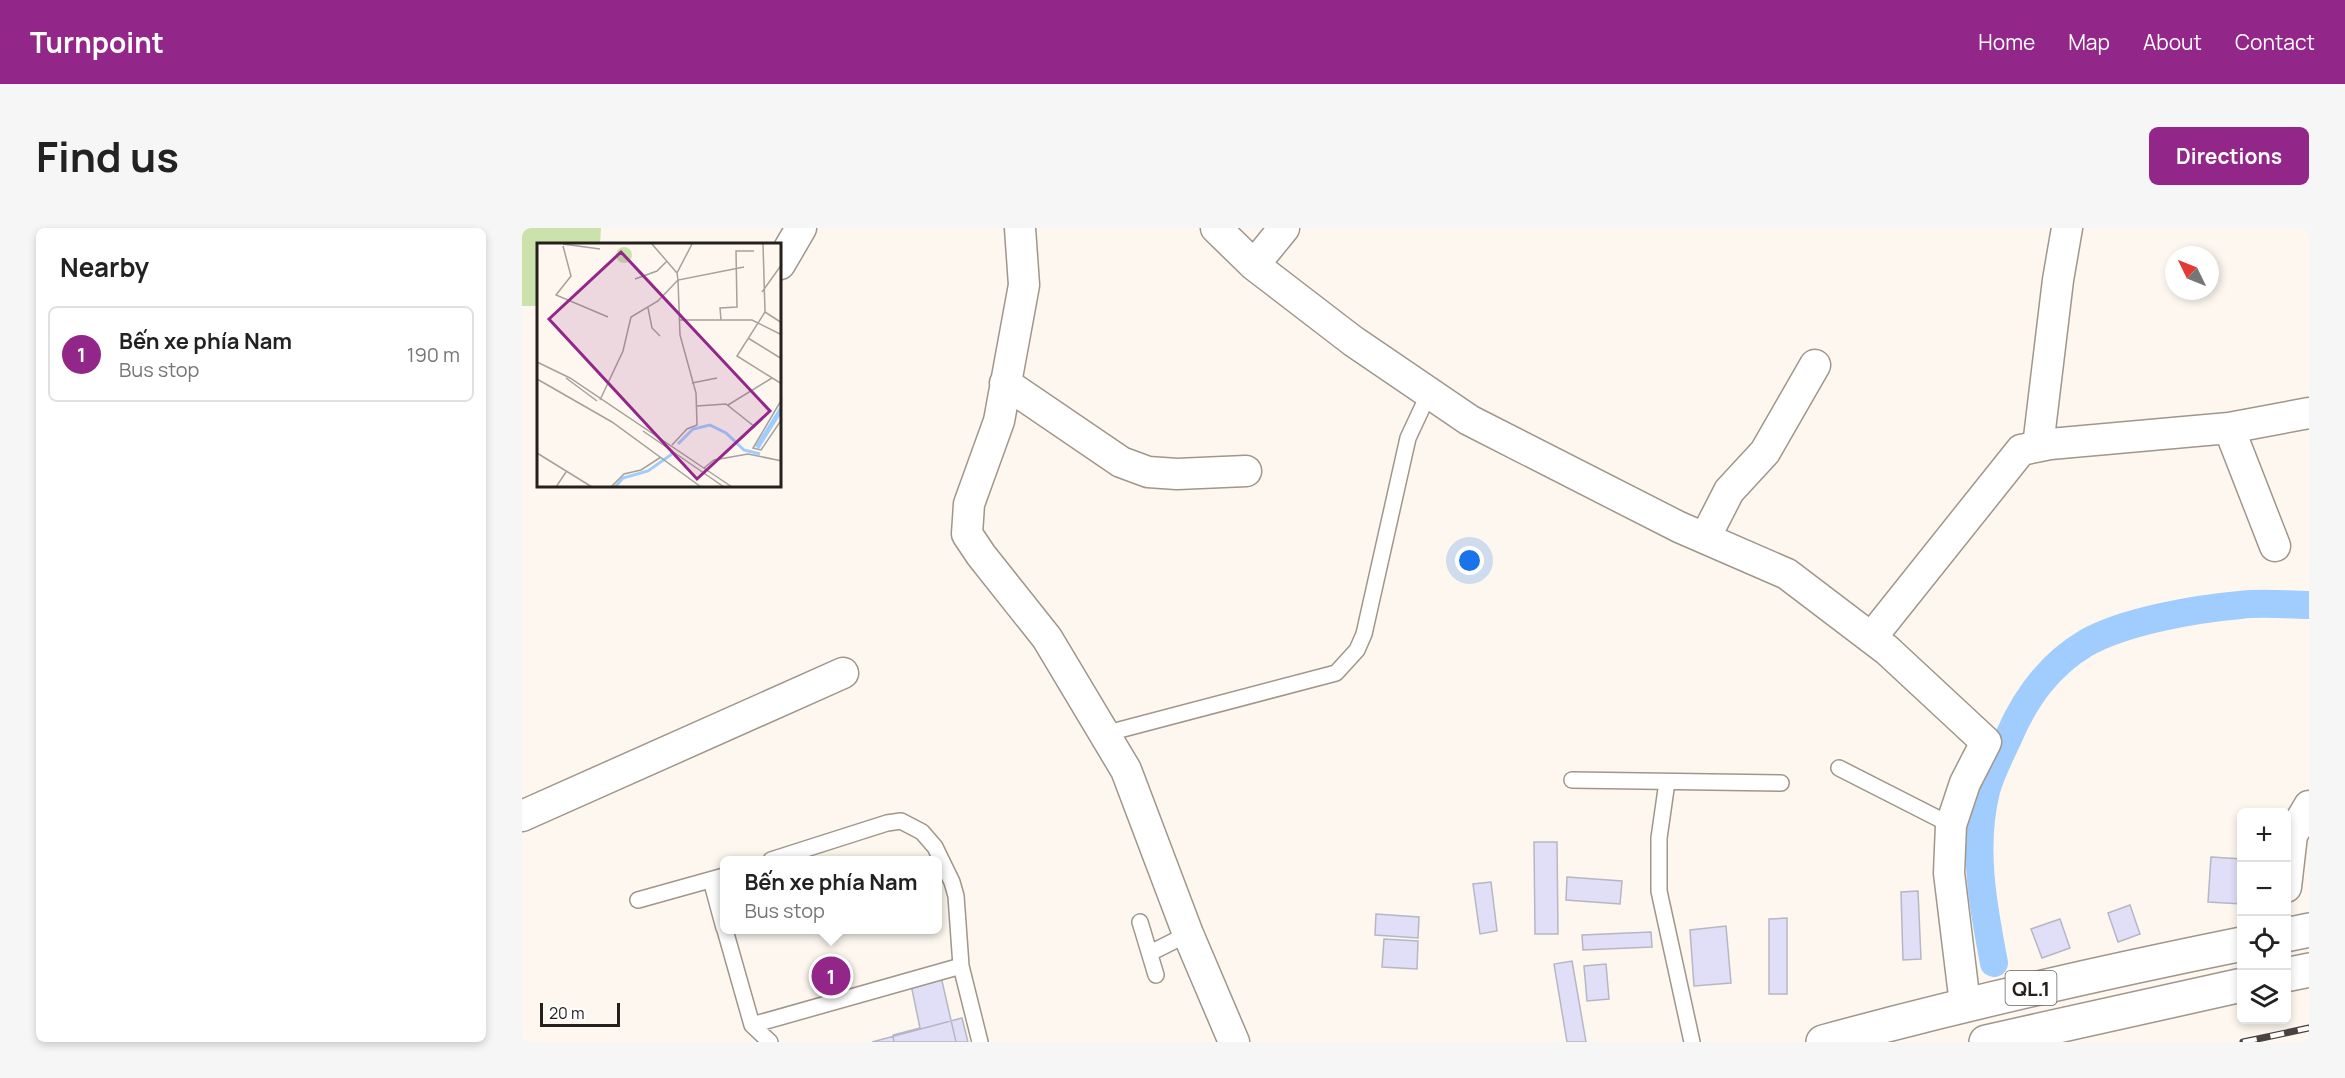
<!DOCTYPE html>
<meta charset="utf-8">
<style>
:root{--surface:#fff;--page:#f6f6f6;--text:#222;--muted:#767676;--line:#e0e0e0;--accent:#922689}
body{margin:0;font-family:Manrope,sans-serif;background:var(--page);color:var(--text)}
.controls{position:absolute;right:18px;bottom:18px;display:grid;overflow:hidden;border-radius:9px;box-shadow:0 3px 9px #0003}
.controls button{width:54px;height:54px;display:grid;place-items:center;padding:0;border:0;border-bottom:2px solid var(--line);background:var(--surface);color:var(--text);font:30px sans-serif}
.compass{position:absolute;left:1643px;top:18px;width:54px;height:54px;border-radius:50%;background:var(--surface);box-shadow:0 3px 9px #0003;rotate:313deg}
.scale{position:absolute;left:18px;bottom:15px;width:80px;box-sizing:border-box;padding-left:6px;border:3px solid #24201c;border-top:0;font-size:16px;line-height:21px;white-space:nowrap;color:#24201c;-webkit-text-stroke:4px #fff;paint-order:stroke}
.you{position:absolute;left:948px;top:333px;width:21px;height:21px;margin:-15px;border:4px solid #fff;border-radius:50%;background:#1a73e8;box-shadow:0 0 0 9px #1a73e833}
.badge{display:grid;place-items:center;width:39px;height:39px;border-radius:50%;background:var(--accent);color:#fff;font-size:20px;font-weight:700}
.pin{position:absolute;translate:-50% -50%;border:3px solid #fff;box-shadow:0 2px 6px #0006}
.popup{position:absolute;left:198px;top:628px;width:222px;height:78px;box-sizing:border-box;display:grid;place-content:center;border-radius:9px;background:var(--surface);filter:drop-shadow(0 2px 4px #0005);font-size:20px;white-space:nowrap;color:var(--muted)}
.popup b{font-size:22px;color:var(--text)}
.popup::after{content:'';position:absolute;left:50%;top:100%;margin-left:-12px;border:12px solid transparent;border-top-color:var(--surface)}
.list{margin:0;padding:0;list-style:none}
h2{display:flex;justify-content:space-between;align-items:center;height:78px;margin:0;padding:0 24px;font-size:26px}
h2 small{font-size:20px;font-weight:400;color:var(--muted)}
.list li{display:grid;grid-template-columns:39px 1fr auto;gap:18px;align-items:center;box-sizing:border-box;height:96px;margin:0 12px 12px;padding:0 12px;border:2px solid var(--line);border-radius:9px}
.list b{display:block;font-size:22px;white-space:nowrap}
.list p{margin:0;font-size:20px;white-space:nowrap;color:var(--muted)}
.list em{font-size:20px;font-style:normal;color:var(--muted)}
.icon{flex:none;width:33px;height:33px;fill:none;stroke:currentColor;stroke-width:2;stroke-linecap:round;stroke-linejoin:round}
.map{position:relative;flex:none;width:1787px;height:814px;overflow:hidden;border-radius:9px}
header{display:flex;align-items:center;gap:36px;box-sizing:border-box;height:84px;padding:0 30px;background:var(--accent);color:#fff}
header strong{font-size:28px}
nav{display:flex;gap:33px;margin-inline-start:auto;font-size:21px}
.intro{display:flex;align-items:center;justify-content:space-between;box-sizing:border-box;height:144px;padding:0 36px}
h1{margin:0;font-size:42px}
.button{padding:15px 27px;border-radius:9px;background:var(--accent);color:#fff;font-size:21px;font-weight:700}
main{display:flex;gap:36px;padding:0 36px}
aside{flex:1;background:var(--surface);border-radius:9px;box-shadow:0 3px 9px #0003}
.map>svg:first-child{display:block}
.green{fill:#cce2ad}
.lines{fill:none;stroke-linecap:round;stroke-linejoin:round}
.canal{stroke:#a0ccfe;stroke-width:28}
.building{fill:#e1dff7;stroke:#b7b6c4;stroke-width:1.5}
.service-casing{stroke:#a0968b;stroke-width:18}
.minor-casing{stroke:#a0968b;stroke-width:33}
.primary-casing{stroke:#a0968b;stroke-width:36}
.service{stroke:#fff;stroke-width:15}
.minor{stroke:#fff;stroke-width:30}
.primary{stroke:#fff;stroke-width:33}
.rail-casing{stroke:#48433f;stroke-width:7}
.rail{stroke:#fff;stroke-width:4.5;stroke-dasharray:14;stroke-linecap:butt}
.labels{text-anchor:middle;dominant-baseline:central;stroke-width:5;stroke-linejoin:round;paint-order:stroke}
.shield{fill:#fff;stroke:#666360;stroke-width:1.5}
.shield-label{font-size:20px;font-weight:bold;fill:#24201c}
.inset-river{fill:none;stroke:#a0ccfe;stroke-width:3}
.inset-road{fill:none;stroke:#a6a19b;stroke-width:1.5}
.view{fill:#922689;fill-opacity:0.15;stroke:#922689;stroke-width:3}
.inset-edge{fill:none;stroke:#24201c;stroke-width:3}
</style>
<header>
<strong>Turnpoint</strong>
<nav><a>Home</a><a>Map</a><a>About</a><a>Contact</a></nav>
</header>
<div class="intro"><h1>Find us</h1><a class="button">Directions</a></div>
<main>
<aside>
<h2>Nearby<small></small></h2>
<ul class="list">
<li><span class="badge">1</span><div><b>Bến xe phía Nam</b><p>Bus stop</p></div><em>190 m</em></li>
</ul>
</aside>
<div class="map">
<svg width="1787" height="814" viewBox="0 0 1787 814">
<rect width="100%" height="100%" fill="#fdf7f0"/>
<path class="green" d="M 0,0 L 79,0 L 78,16 L 16,16 L 16,78 L 0,78 Z"/>
<g class="lines">
<path class="canal" d="M 1472,735 C 1461,678 1450,620 1464,563 C 1469,544 1479,526 1487,508 C 1504,469 1527,437 1564,415 C 1603,393 1673,381 1718,377 C 1741,374 1765,377 1787,377"/>
</g>
<path class="building" d="M 1012,614 L 1035,614 L 1036,706 L 1013,706 Z
M 1689,629 L 1720,631 L 1720,676 L 1686,674 Z
M 1045,649 L 1100,653 L 1098,676 L 1044,672 Z
M 969,654 L 975,703 L 958,706 L 951,656 Z
M 1396,663 L 1399,731 L 1381,732 L 1379,664 Z
M 1608,677 L 1618,706 L 1596,714 L 1586,685 Z
M 854,686 L 897,689 L 896,710 L 853,707 Z
M 1265,690 L 1265,766 L 1247,766 L 1247,691 Z
M 1538,691 L 1548,720 L 1520,730 L 1509,701 Z
M 1204,698 L 1209,755 L 1172,758 L 1168,702 Z
M 1129,704 L 1130,719 L 1061,722 L 1060,707 Z
M 862,711 L 896,713 L 895,741 L 860,739 Z
M 1050,733 L 1064,814 L 1045,814 L 1032,736 Z
M 1084,736 L 1087,771 L 1065,773 L 1062,738 Z
M 417,740 L 434,814 L 372,814 L 371,807 L 398,800 L 387,747 Z
M 440,790 L 446,814 L 350,814 Z"/>
<g class="lines">
<g class="service-casing">
<path id="service" d="M 582,506 L 814,445 L 835,422 L 842,406 L 886,210 L 907,165
M 1317,540 L 1429,597
M 1050,552 L 1259,555
M 1145,554 L 1137,610 L 1137,663 L 1170,814
M 249,632 L 365,595 L 379,593 L 400,604 L 413,619 L 430,654 L 434,668 L 439,738 L 458,814
M 189,652 L 202,700
M 116,672 L 202,648
M 618,694 L 634,747
M 203,702 L 230,797 L 248,814
M 628,725 L 666,706
M 230,797 L 439,738"/>
</g>
<g class="minor-casing">
<path id="minor" d="M 498,0 L 502,57 L 477,193 L 447,276 L 445,306 L 459,327 L 525,410 L 604,542 L 666,706 L 712,814
M 694,0 L 732,37 L 831,113 L 947,192 L 1157,299 L 1265,346 L 1365,422 L 1464,514 L 1443,555 L 1429,597 L 1427,645 L 1443,776
M 258,36 L 279,0
M 732,37 L 762,0
M 483,155 L 599,234 L 626,244 L 655,246 L 724,243
M 1707,200 L 1753,318
M 1516,218 L 1536,52 L 1545,0
M 1183,310 L 1207,263 L 1243,224 L 1293,137
M 1349,410 L 1499,222 L 1528,216 L 1707,200 L 1787,185
M 0,588 L 321,445
M 1764,659 L 1770,607 L 1787,578"/>
</g>
<g class="primary-casing">
<path id="primary" d="M 1764,707 L 1787,702
M 1764,747 L 1787,742
M 1301,814 C 1440,776 1577,745 1720,716
M 1464,814 L 1720,757"/>
</g>
<use href="#service" class="service"/>
<use href="#minor" class="minor"/>
<use href="#primary" class="primary"/>
<g class="rail-casing">
<path id="rail" d="M 1721,814 L 1787,800"/>
</g>
<use href="#rail" class="rail"/>
</g>
<g class="labels">
<rect class="shield" x="1483.5" y="743" width="51" height="34" rx="4.5"/>
<g class="shield-label">
<text x="1509" y="760">QL.1</text>
</g>
</g>
<g transform="translate(15 15)">
<rect width="244" height="244" fill="#fdf7f0"/>
<path d="M79 12a8 8 0 1 1 16 0a8 8 0 1 1-16 0Z" fill="#cce2ad"/>
<path d="M 244,162 L 244,171 L 222,206 L 218,203 Z" fill="#a0ccfe"/>
<path class="inset-river" d="M 141,201 L 156,186 L 173,182 L 189,190 L 207,207 L 223,211M 78,244 L 86,235 L 111,228 L 135,211"/>
<path class="inset-road" d="M 26,1 L 63,6M 115,1 L 140,30M 226,1 L 228,69 L 245,80M 26,3 L 34,33 L 19,52 L 71,74M 98,36 L 120,28 L 130,18M 225,49 L 245,21M 111,65 L 115,85 L 123,93M 228,69 L 200,113 L 245,141M 142,77 L 215,77 L 245,92M 184,77 L 183,65 L 200,64 L 199,8 L 217,8M 211,95 L 245,116M 0,119 L 33,135 L 195,244M 29,135 L 60,158M 0,136 L 75,179 L 164,244M 155,140 L 180,135M 245,156 L 216,205 L 224,207 L 245,176M 63,157 L 86,108 L 94,74 L 121,58 L 141,37 L 140,30 L 155,1M 191,162 L 235,135M 160,163 L 189,161 L 218,184M 106,188 L 187,244M 135,202 L 150,186 L 160,182 L 159,150 L 143,92 L 141,37 L 207,24M 0,210 L 55,244M 167,225 L 177,217 L 211,211 L 245,218M 19,244 L 29,229M 74,244 L 87,231 L 104,227 L 124,214"/>
<path class="view" d="M 84,9 L 233,168 L 160,236 L 12,76 Z"/>
<rect width="244" height="244" class="inset-edge"/>
</g>
</svg>
<div class="controls">
<button>+</button>
<button>−</button>
<button><svg class="icon" aria-label="locate" viewBox="0 0 24 24"><circle cx="12" cy="12" r="6"/><path d="M12 2v4M12 18v4M2 12h4M18 12h4"/></svg></button>
<button><svg class="icon" aria-label="layers" viewBox="0 0 24 24"><path d="M12 4l9 5-9 5-9-5zM3 14l9 5 9-5"/></svg></button>
</div>
<svg class="compass" viewBox="-18 -18 36 36"><path d="M0-13l5 13h-10z" fill="#e53935"/><path d="M0 13l5-13h-10z" fill="#767676"/></svg>
<div class="scale">20 m</div>
<div class="you"></div>
<div class="pin badge" style="left:309px;top:748px">1</div>
<div class="popup"><b>Bến xe phía Nam</b>Bus stop</div>
</div>
</main>
